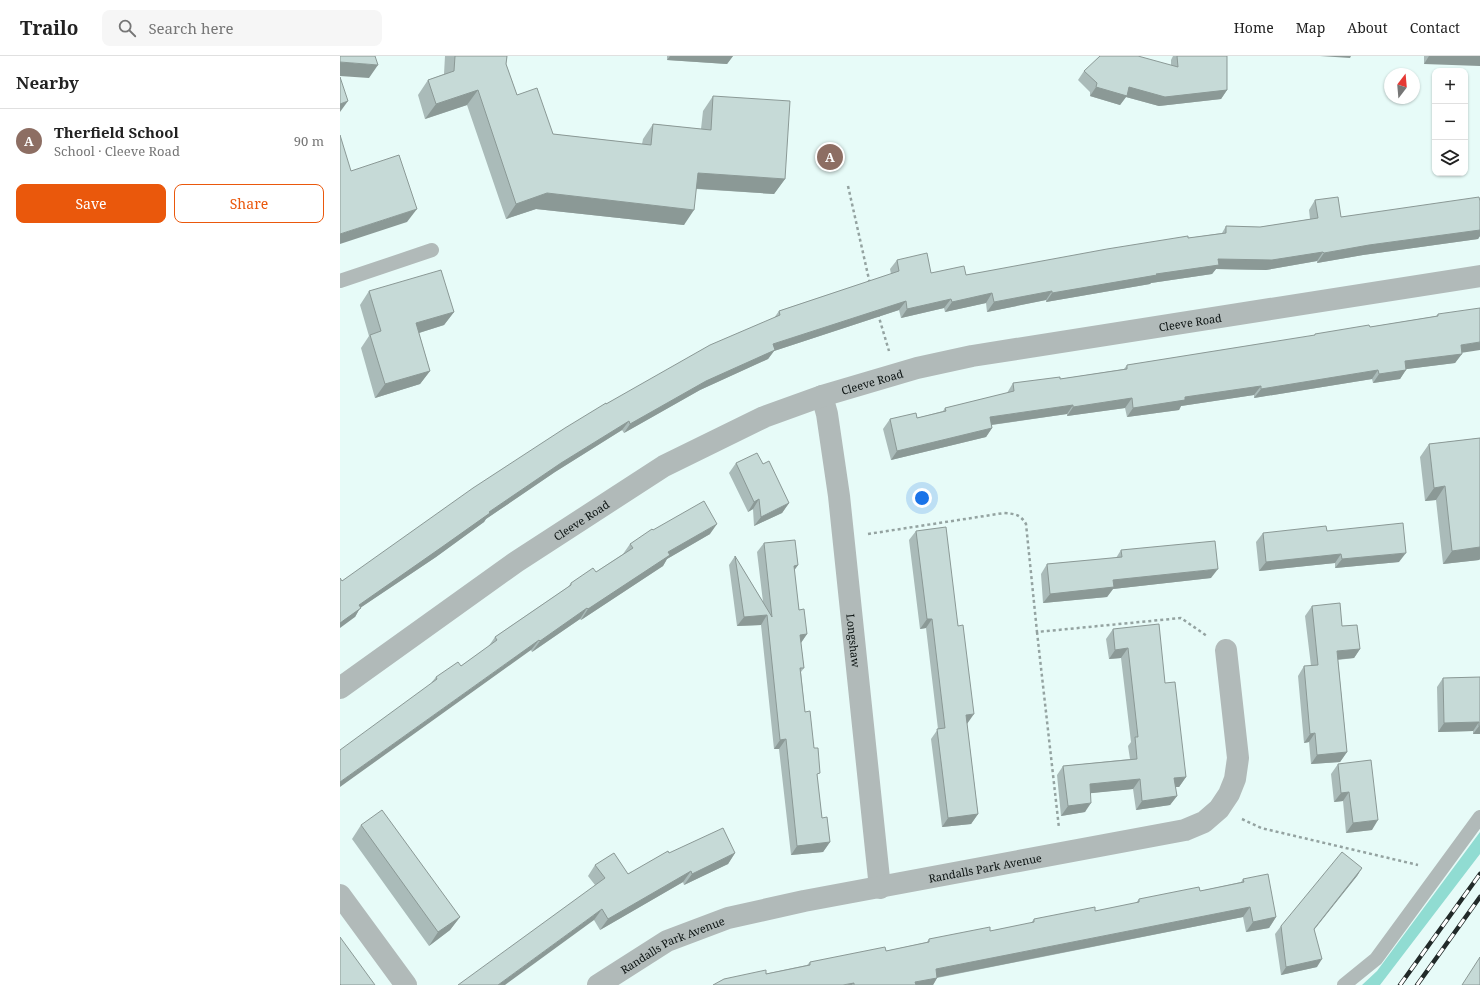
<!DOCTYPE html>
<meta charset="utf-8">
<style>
:root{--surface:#fff;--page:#f6f6f6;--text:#222;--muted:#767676;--line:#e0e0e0;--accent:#ea580c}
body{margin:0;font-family:"Noto Serif",serif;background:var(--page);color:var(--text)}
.controls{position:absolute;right:12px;top:12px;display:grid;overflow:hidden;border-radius:8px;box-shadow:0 1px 3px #0004}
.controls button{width:36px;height:36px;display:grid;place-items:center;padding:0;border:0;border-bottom:1px solid var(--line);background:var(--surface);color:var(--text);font:20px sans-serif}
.compass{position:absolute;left:1044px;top:12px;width:36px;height:36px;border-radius:50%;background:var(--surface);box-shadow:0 1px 3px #0004;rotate:16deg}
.you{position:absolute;left:582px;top:442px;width:14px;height:14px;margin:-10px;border:3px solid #fff;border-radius:50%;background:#1a73e8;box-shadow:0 0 0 6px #1a73e833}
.badge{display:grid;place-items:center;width:26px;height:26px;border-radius:50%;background:var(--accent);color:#fff;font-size:13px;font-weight:700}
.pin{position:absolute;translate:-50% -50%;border:2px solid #fff;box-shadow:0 1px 4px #0006}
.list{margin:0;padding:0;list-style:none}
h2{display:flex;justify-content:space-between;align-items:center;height:52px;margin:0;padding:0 16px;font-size:17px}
h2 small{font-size:13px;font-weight:400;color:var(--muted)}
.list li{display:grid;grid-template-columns:26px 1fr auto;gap:12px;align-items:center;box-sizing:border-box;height:64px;padding:0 16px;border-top:1px solid var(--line)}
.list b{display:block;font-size:15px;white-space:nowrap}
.list p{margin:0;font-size:13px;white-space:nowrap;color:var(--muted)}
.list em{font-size:13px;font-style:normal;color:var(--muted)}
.actions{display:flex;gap:8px;padding:12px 16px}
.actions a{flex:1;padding:9px 0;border:1px solid var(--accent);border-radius:8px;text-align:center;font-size:14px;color:var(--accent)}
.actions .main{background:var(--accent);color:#fff}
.icon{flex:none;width:22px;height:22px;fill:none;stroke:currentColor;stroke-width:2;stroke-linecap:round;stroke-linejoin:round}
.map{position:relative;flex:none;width:1140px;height:929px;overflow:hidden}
header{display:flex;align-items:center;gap:24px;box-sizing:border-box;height:56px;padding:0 20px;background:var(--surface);border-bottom:1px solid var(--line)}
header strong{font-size:19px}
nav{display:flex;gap:22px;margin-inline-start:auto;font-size:14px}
.search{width:280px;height:36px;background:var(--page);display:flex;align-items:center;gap:10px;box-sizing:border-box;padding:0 14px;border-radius:8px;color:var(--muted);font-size:15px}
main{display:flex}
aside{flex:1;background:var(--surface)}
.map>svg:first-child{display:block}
.green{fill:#90dcd2}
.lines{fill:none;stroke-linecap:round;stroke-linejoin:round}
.path{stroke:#94a3a1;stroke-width:2.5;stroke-dasharray:3 3;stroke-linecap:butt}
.lane{stroke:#b1bab9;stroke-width:14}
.street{stroke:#b1bab9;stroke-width:22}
.rail-casing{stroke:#222a29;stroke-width:4.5}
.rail{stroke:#fff;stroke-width:3;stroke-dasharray:9;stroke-linecap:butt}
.wall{fill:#aabbb9}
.shaded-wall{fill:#8b9996}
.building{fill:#c6dad7;stroke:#8b9996}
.labels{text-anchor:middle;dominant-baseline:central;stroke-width:4;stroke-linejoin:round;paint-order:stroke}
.street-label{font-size:11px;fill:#0a1110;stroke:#fff}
</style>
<header>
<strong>Trailo</strong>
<div class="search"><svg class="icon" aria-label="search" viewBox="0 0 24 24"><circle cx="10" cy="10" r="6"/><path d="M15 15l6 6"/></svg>Search here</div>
<nav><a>Home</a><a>Map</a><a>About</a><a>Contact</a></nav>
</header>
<main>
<aside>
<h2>Nearby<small></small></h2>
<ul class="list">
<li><span class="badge" style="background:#8d6e63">A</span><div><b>Therfield School</b><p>School · Cleeve Road</p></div><em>90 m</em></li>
</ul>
<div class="actions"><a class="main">Save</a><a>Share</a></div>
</aside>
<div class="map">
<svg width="1140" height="929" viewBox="0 0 1140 929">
<rect width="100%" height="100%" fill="#e7fbf8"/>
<path class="green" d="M 1140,776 L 1140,798 L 1040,929 L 1022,929 L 1037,915 Z"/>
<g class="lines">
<path class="path" d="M 508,130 L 530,228
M 538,258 L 549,295
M 528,478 L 664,457 C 675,458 680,458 686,468 L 697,576 L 841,562 L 867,580
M 697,576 L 719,772
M 902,763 L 921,772 L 1078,809"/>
<path class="lane" d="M 0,225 L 92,194
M 1004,929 L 1036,903 L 1140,761"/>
<g class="street">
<path id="s1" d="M 482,340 L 487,358 L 499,440 L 540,832"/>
<path id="s2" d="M 0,632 L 176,506 L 324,410 L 424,361 L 482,340 L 577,312 L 632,300 L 1140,220"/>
<path d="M 0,839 L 66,929"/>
<path id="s3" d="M 258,929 L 327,885 L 388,862 L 464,845 L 845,774 L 864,766 L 879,753 L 889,738 L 895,723 L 898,702 L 886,594"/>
</g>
<g class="rail-casing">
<path id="rail" d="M 1060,929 L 1140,818
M 1077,929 L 1140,841"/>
</g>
<use href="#rail" class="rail"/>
</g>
<path class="wall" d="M 105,0 L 167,0 L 166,8 L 177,39 L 213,78 L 302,88 L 303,83 L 313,68 L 361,73 L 363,55 L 373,40 L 445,123 L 434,138 L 356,133 L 344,169 L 196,153 L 166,163 L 127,49 L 85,63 L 78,39 L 88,24 L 104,18 Z
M 327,0 L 393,0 L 387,8 L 327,4 Z
M 833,0 L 887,0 L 887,34 L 881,43 L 819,50 L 786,41 L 780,49 L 750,40 L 750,36 L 738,24 L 744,15 L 831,9 L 831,4 Z
M 1084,0 L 1140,0 L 1084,8 Z
M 975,144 L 1001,161 L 1140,145 L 1140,180 L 1138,183 L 1023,199 L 977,207 L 977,205 L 926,214 L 876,213 L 872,218 L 811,227 L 810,228 L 706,246 L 706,244 L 647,256 L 646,247 L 605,256 L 604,252 L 561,262 L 559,254 L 434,295 L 428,303 L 360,334 L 284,377 L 282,374 L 215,416 L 146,463 L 144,466 L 96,501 L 20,552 L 15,561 L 2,525 L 266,348 L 434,262 L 439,255 L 551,218 L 550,213 L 557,204 L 591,217 L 626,219 L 848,182 L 882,177 L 886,170 L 920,171 L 970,163 L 969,154 Z
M 29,235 L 114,256 L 104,269 L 79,277 L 90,315 L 80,328 L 35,342 L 21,292 L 29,280 L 20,249 Z
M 1098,258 L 1122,297 L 1115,307 L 1066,313 L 1060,323 L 1033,327 L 1032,323 L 914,342 L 914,339 L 841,350 L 839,354 L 787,361 L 785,352 L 727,360 L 727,358 L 652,369 L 652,372 L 646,381 L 551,404 L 543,373 L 550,363 L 577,362 L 603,355 L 605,352 L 667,337 L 673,327 L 720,323 L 784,313 L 787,309 L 974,280 L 975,278 L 1030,271 L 1096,260 Z
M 1140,382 L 1140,503 L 1139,504 L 1103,508 L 1096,444 L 1085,445 L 1080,401 L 1089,388 Z
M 396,407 L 423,408 L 449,447 L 442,457 L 414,470 L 413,453 L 408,456 L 389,417 Z
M 313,474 L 370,478 L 327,503 L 323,510 L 241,564 L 240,563 L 192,596 L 191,594 L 91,627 L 96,621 L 121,610 L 148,591 L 155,581 L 228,531 L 231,527 L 256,516 L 283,498 L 290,488 Z
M 576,475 L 627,668 L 638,758 L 631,768 L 602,771 L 591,683 L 598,673 L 586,572 L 580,573 L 569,484 Z
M 987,475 L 1059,506 L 995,512 L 995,507 L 919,515 L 916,486 L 923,477 Z
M 424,487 L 458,509 L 454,514 L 459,554 L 467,578 L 461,587 L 464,612 L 461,616 L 465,656 L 477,721 L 482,762 L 490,786 L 483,796 L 451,799 L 439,693 L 434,693 L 421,569 L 397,570 L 389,509 L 395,500 L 423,546 L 417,496 Z
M 781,494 L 871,522 L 773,533 L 767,541 L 703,547 L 701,518 L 707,508 L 776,502 Z
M 972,550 L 1002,570 L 1020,593 L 1014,602 L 998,604 L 1007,696 L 1000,706 L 971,708 L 969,686 L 964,687 L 958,620 L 964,610 L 971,610 L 965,560 Z
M 773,573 L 825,627 L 846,721 L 839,731 L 835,731 L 837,740 L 830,749 L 796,754 L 793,733 L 750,737 L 745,756 L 721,760 L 717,719 L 723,710 L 790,703 L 788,690 L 791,686 L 781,602 L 769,603 L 766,583 Z
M 1140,621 L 1140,678 L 1133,678 L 1133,675 L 1098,676 L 1097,631 L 1103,622 Z
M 998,708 L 1032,774 L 1006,777 L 1003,745 L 994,746 L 991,718 Z
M 21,769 L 120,861 L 110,874 L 89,890 L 12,783 Z
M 329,797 L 395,797 L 388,808 L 344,829 L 343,826 L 260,874 L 254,864 L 255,829 L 248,820 L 255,809 L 288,818 Z
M 1022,812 L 1017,820 L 974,874 L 977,911 L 941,919 L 935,878 L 941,870 Z
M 903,823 L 936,861 L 929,872 L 906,876 L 903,861 L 597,922 L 593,929 L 373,929 L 467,909 L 470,906 L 546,895 L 587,886 L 589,883 L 650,875 L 691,867 L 694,863 L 755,855 L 796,847 L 799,843 L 860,835 L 901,826 Z"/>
<path class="shaded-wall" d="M 330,0 L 393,0 L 387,8 L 327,4 Z
M 980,0 L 1011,0 L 1010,2 Z
M 1089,0 L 1140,0 L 1140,10 L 1084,8 Z
M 0,6 L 38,9 L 29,22 L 0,20 Z
M 756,31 L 789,31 L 887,34 L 881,43 L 819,50 L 786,41 L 780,49 L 750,40 Z
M 138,34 L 127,49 L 85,63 L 96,48 Z
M 8,45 L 0,56 L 0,48 Z
M 358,117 L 445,123 L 434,138 L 347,132 Z
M 207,137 L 354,154 L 344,169 L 196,153 L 166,163 L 176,148 Z
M 77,153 L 67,166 L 0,188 L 0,178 Z
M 1140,174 L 1140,180 L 1138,183 L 1023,199 L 977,207 L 984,197 L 1029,189 Z
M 983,196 L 977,205 L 926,214 L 876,213 L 872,218 L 811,227 L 810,228 L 706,246 L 712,237 L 878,203 Z
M 712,235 L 706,244 L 647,256 L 654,246 Z
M 652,237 L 646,247 L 605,256 L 612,246 Z
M 611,243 L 604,252 L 561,262 L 567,253 Z
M 566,245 L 559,254 L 434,295 L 428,303 L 360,334 L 284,377 L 290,368 L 366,325 L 433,288 Z
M 114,256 L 104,269 L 66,281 L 76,267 Z
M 1140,286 L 1140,294 L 1114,298 L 1121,289 Z
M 1122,298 L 1115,307 L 1059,314 L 1065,305 Z
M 1038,314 L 1032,323 L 914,342 L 921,333 Z
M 1066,314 L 1060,323 L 1033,327 L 1039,318 Z
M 90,315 L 80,328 L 35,342 L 45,328 Z
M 921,330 L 914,339 L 841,350 L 839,354 L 787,361 L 793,352 L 845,341 Z
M 792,342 L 785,352 L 727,360 L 733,351 Z
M 733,349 L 727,358 L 643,370 L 650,361 Z
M 289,365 L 282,374 L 215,416 L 146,463 L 144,466 L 96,501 L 20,552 L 15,561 L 0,572 L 0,567 L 19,549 L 149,456 L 221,407 Z
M 652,372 L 646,381 L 551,404 L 557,395 Z
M 1105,430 L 1096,444 L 1085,445 L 1094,432 Z
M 419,443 L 413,453 L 408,456 L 414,446 Z
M 449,447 L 442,457 L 414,470 L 421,461 Z
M 377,468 L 370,478 L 327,503 L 323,510 L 241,564 L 248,553 L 328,496 Z
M 1140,491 L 1140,503 L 1139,504 L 1103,508 L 1112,495 Z
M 1066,497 L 1059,506 L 995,512 L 1002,503 Z
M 1001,498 L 995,507 L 919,515 L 926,506 Z
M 458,509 L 451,519 L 454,510 Z
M 878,513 L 871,522 L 773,533 L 767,541 L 703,547 L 710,538 L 773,524 Z
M 247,552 L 240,563 L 192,596 L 200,585 Z
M 427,559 L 421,569 L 397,570 L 404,561 Z
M 587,563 L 592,563 L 586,572 L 580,573 Z
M 467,578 L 460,588 L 460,579 Z
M 199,584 L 191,594 L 0,731 L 0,726 Z
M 788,592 L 781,602 L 769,603 L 775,594 Z
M 1020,593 L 1014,602 L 991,604 L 997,595 Z
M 634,658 L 627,668 L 619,668 L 626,659 Z
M 1139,666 L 1133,675 L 1098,676 L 1104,667 Z
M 1139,670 L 1140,670 L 1140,678 L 1133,678 Z
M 975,677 L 969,686 L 964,687 L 970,678 Z
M 446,683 L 439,693 L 434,693 L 440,684 Z
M 1007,696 L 1000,706 L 971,708 L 977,699 Z
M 846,721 L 839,731 L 828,731 L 834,722 Z
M 800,723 L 793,733 L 743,738 L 750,728 Z
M 1009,736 L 1003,745 L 994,746 L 1001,737 Z
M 837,740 L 830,749 L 796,754 L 802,745 Z
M 751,747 L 745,756 L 721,760 L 728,750 Z
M 638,758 L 631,768 L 602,771 L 608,762 Z
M 1038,764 L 1032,774 L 1006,777 L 1013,767 Z
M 490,786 L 483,796 L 451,799 L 457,790 Z
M 395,797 L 388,808 L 344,829 L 352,818 Z
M 1022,812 L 1017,820 L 968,881 L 974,873 Z
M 351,815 L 343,826 L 260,874 L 268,863 Z
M 910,851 L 903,861 L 589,923 L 596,913 Z
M 262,853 L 254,864 L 165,929 L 158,929 Z
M 120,861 L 110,874 L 89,890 L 98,876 Z
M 936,861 L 929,872 L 906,876 L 913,866 Z
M 982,903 L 977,911 L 941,919 L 946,911 Z
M 597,922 L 593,929 L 573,929 L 575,926 Z
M 514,927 L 512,929 L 503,929 Z"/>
<path class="building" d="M 0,0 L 35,0 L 38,9 L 0,6 Z
M 115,0 L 167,0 L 166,8 L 177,39 L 197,32 L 213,78 L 311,89 L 313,68 L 371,74 L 373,40 L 450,45 L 445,123 L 358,117 L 354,154 L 207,137 L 176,148 L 138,34 L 96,48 L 88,24 L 114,15 Z
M 760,0 L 798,0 L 838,11 L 837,0 L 887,0 L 887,34 L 825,41 L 789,31 L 787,40 L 756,31 L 757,27 L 744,15 Z
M 0,21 L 8,45 L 0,48 Z
M 0,79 L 11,115 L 59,99 L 77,153 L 0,178 Z
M 998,141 L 1001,161 L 1139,141 L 1140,145 L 1140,174 L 1029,189 L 984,197 L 983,196 L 932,204 L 878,203 L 879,209 L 816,218 L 817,219 L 712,237 L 712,235 L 654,246 L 652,237 L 612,246 L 611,243 L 567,253 L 566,245 L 433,288 L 435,294 L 366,325 L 290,368 L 289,365 L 221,407 L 149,456 L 150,457 L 102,491 L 19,549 L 21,552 L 0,567 L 0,522 L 2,525 L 133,432 L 225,372 L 266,347 L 266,348 L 370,289 L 440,259 L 439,255 L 559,215 L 557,204 L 587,197 L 591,217 L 624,210 L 626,219 L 767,193 L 848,180 L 848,182 L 886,177 L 886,170 L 920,171 L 978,162 L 975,144 Z
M 101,214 L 114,256 L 76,267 L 90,315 L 45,328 L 30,279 L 41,275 L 29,235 Z
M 1140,252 L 1140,286 L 1121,289 L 1122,298 L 1065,305 L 1066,314 L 1039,318 L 1038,314 L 921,333 L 921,330 L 845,341 L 845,344 L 793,352 L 792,342 L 733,351 L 733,349 L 650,361 L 652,372 L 557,395 L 550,363 L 576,357 L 577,362 L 606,355 L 605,352 L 674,335 L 673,327 L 720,321 L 720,323 L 787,313 L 787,309 L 975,279 L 975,278 L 1029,269 L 1030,271 L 1098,260 L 1098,258 Z
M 1140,382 L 1140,491 L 1112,495 L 1105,430 L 1094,432 L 1089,388 Z
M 417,397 L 423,408 L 429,405 L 449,447 L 421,461 L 419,443 L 414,446 L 396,407 Z
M 364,445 L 377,468 L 328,496 L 330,499 L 248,553 L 247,552 L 200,585 L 199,584 L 0,726 L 0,694 L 97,623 L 96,621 L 118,606 L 121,610 L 157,584 L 155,581 L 231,529 L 231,527 L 253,512 L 256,516 L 293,492 L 290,488 L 312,473 L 313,474 Z
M 1063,467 L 1066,497 L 1002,503 L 1001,498 L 926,506 L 923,477 L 986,470 L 987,475 Z
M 606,471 L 618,570 L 623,569 L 634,658 L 626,659 L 638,758 L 608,762 L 597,673 L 605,672 L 592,563 L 587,563 L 576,475 Z
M 455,484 L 458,509 L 454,510 L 459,554 L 464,553 L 467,578 L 460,579 L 464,612 L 460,612 L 465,656 L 470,655 L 474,692 L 478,692 L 480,717 L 477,718 L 482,762 L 487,761 L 490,786 L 457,790 L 446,683 L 440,684 L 427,559 L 404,561 L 395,500 L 432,561 L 424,487 Z
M 875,485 L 878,513 L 773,524 L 774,531 L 710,538 L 707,508 L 782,501 L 781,494 Z
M 1000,547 L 1002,570 L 1017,569 L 1020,593 L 997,595 L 1007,696 L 977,699 L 975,677 L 970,678 L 964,610 L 978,609 L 972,550 Z
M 819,568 L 825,627 L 835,626 L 846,721 L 834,722 L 837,740 L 802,745 L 800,723 L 750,728 L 751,747 L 728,750 L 723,710 L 797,703 L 795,681 L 798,681 L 788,592 L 775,594 L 773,573 Z
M 1140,621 L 1140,670 L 1139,670 L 1139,666 L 1104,667 L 1103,622 Z
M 1031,704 L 1038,764 L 1013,767 L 1009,736 L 1001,737 L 998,708 Z
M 42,754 L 120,861 L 98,876 L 21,769 Z
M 383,772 L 395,797 L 352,818 L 351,815 L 268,863 L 262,853 L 158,929 L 118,929 L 265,822 L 255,809 L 274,797 L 288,818 L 328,795 L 329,797 Z
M 1002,796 L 1022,812 L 974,873 L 982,903 L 946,911 L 941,870 Z
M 928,818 L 936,861 L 913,866 L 910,851 L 596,913 L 597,922 L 575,926 L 576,929 L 514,929 L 514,927 L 503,929 L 373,929 L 384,923 L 426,914 L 426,918 L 470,909 L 470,906 L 545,891 L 546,895 L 589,886 L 589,883 L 650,871 L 650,875 L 694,866 L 694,863 L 755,851 L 755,855 L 799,846 L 799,843 L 859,831 L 860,835 L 904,826 L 903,823 Z
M 0,881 L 35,929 L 1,929 L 0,928 Z
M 1140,901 L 1140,929 L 1122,929 Z"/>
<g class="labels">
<g class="street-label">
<text stroke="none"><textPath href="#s2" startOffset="942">Cleeve Road</textPath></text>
<text stroke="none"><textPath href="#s2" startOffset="618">Cleeve Road</textPath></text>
<text stroke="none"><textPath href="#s2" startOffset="294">Cleeve Road</textPath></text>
<text stroke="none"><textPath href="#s1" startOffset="247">Longshaw</textPath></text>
<text stroke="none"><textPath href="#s3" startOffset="409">Randalls Park Avenue</textPath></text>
<text stroke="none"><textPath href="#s3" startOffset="85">Randalls Park Avenue</textPath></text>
</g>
</g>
</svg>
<div class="controls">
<button>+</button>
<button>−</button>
<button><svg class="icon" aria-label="layers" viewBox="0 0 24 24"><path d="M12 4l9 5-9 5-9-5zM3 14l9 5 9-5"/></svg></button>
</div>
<svg class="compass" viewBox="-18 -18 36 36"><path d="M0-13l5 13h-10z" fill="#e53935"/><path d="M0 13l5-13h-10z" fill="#767676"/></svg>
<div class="you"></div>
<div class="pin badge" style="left:490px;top:101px;background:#8d6e63">A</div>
</div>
</main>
